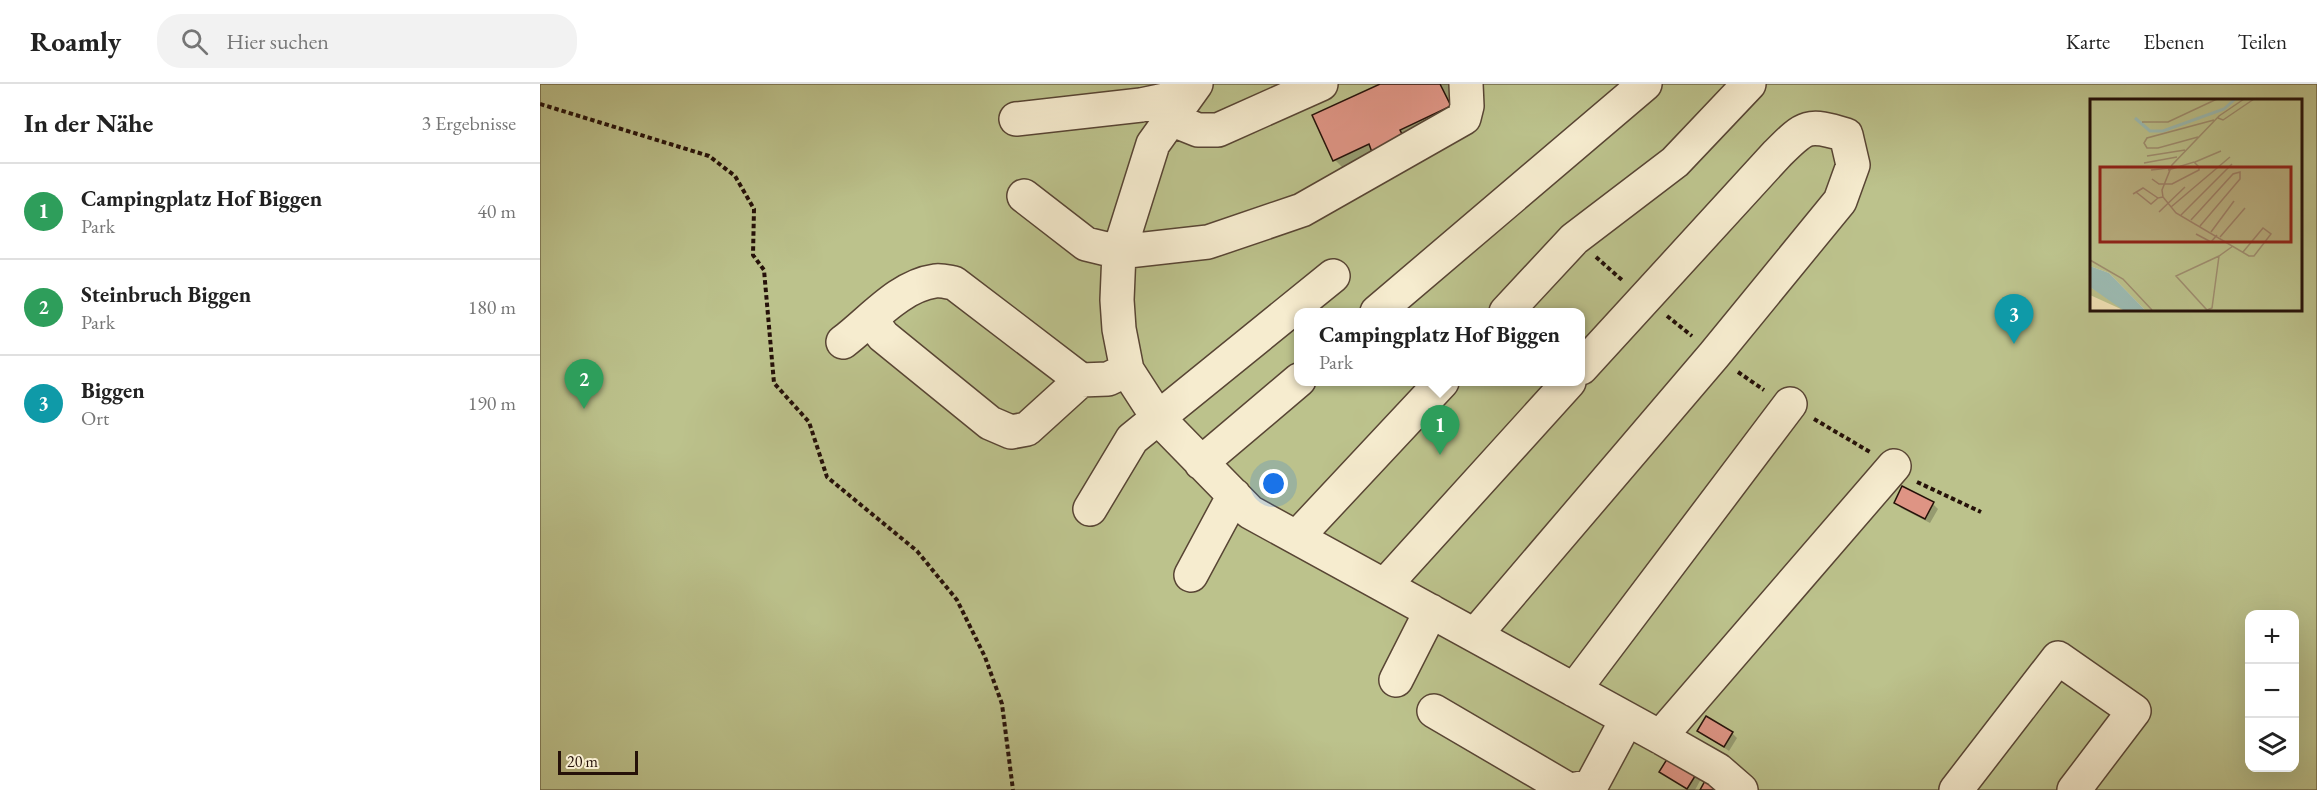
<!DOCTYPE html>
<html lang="de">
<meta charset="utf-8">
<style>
:root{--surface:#fff;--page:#f2f2f2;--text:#222;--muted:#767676;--line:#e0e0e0;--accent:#0b8043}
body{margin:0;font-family:"EB Garamond",serif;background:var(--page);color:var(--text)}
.controls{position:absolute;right:18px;bottom:18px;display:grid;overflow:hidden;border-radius:12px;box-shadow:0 6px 24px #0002}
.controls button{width:54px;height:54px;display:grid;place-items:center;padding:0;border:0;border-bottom:2px solid var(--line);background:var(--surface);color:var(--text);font:30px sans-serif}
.scale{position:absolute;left:18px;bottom:15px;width:80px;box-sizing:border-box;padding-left:6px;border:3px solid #251109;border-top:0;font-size:16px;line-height:21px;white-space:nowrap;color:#251109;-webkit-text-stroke:4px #f6eccf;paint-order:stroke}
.you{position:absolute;left:734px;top:400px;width:21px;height:21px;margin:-15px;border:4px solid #fff;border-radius:50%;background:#1a73e8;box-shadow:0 0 0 9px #1a73e833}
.badge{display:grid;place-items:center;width:39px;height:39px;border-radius:50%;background:var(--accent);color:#fff;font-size:20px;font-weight:700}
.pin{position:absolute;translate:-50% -50px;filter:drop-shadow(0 2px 3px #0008)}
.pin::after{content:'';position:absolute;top:32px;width:21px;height:18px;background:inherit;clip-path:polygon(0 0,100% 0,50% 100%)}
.popup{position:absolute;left:754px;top:224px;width:291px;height:78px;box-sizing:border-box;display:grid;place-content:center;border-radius:12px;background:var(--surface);filter:drop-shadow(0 2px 4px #0005);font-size:20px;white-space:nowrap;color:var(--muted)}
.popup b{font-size:22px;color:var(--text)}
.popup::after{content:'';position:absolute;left:50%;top:100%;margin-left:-12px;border:12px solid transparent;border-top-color:var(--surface)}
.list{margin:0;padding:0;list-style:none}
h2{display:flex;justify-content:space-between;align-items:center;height:78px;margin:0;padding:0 24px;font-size:26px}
h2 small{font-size:20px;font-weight:400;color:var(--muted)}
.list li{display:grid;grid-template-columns:39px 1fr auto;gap:18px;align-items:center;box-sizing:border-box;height:96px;padding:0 24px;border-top:2px solid var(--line)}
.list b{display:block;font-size:22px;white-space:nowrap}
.list p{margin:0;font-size:20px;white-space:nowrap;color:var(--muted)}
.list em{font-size:20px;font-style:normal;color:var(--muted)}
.icon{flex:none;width:33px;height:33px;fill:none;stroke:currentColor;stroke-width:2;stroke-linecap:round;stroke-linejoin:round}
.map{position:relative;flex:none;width:1777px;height:706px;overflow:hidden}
header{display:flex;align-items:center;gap:36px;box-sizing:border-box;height:84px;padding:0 30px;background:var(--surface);border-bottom:2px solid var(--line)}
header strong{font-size:28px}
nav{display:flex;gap:33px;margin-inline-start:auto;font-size:21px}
.search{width:420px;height:54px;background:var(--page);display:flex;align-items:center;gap:15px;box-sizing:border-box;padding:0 21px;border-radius:24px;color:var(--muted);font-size:22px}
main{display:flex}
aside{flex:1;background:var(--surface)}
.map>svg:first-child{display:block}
.green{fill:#bcc28c;stroke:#706a4a;stroke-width:1.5;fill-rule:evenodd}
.shadow{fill:#0003}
.building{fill:#de9484;stroke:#251109;stroke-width:1.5}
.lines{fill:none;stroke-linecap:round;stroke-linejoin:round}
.minor-casing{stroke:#584534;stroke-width:36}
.path{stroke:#251109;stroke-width:4;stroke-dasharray:4.5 3;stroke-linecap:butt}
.minor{stroke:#f6eccf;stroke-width:33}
.inset-river{fill:none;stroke:#9cbcb4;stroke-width:3}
.inset-road{fill:none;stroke:#9f8e70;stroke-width:1.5}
.view{fill:#8f2418;fill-opacity:0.15;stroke:#8f2418;stroke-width:3}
.inset-edge{fill:none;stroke:#251109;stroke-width:3}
</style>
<header>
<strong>Roamly</strong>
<div class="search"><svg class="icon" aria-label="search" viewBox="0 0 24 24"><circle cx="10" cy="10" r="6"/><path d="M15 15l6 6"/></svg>Hier suchen</div>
<nav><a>Karte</a><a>Ebenen</a><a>Teilen</a></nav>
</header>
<main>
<aside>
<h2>In der Nähe<small>3 Ergebnisse</small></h2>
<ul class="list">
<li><span class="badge" style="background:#2e9e5b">1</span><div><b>Campingplatz Hof Biggen</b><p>Park</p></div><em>40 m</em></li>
<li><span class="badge" style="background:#2e9e5b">2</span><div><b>Steinbruch Biggen</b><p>Park</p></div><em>180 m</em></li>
<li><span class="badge" style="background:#0f9aa8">3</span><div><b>Biggen</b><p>Ort</p></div><em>190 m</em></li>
</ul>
</aside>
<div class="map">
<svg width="1777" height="706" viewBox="0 0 1777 706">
<rect width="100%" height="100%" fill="#f1e1b5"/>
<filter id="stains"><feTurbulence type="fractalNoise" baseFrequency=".00333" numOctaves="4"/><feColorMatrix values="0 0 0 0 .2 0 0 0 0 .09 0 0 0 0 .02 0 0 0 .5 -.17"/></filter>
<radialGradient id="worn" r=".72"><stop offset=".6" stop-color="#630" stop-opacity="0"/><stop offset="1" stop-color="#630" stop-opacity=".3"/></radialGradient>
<path class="green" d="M 0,0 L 1777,0 L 1777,706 L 0,706 ZM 1552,16 L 1760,16 L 1760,225 L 1552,225 ZM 759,228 L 1041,228 L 1041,298 L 759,298 ZM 1710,530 L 1754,530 L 1754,684 L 1710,684 Z"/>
<path class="shadow" d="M 844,0 L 908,0 L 926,39 L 811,92 L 795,76 L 774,32 Z
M 1356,418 L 1393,420 L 1398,425 L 1390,439 L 1361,424 Z
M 1159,647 L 1192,649 L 1197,654 L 1189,667 Z
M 1130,674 L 1161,695 L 1155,706 L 1148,706 L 1121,688 Z"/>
<path class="building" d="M 840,0 L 900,0 L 911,22 L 860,46 L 865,56 L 833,71 L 829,60 L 793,77 L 772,31 Z
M 1362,402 L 1394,418 L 1385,435 L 1354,419 Z
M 1166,632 L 1193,648 L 1184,663 L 1157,647 Z
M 1129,672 L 1157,689 L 1147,705 L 1119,688 Z
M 1166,695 L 1186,706 L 1160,706 Z"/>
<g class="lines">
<g class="minor-casing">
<path id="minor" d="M 656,0 L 613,60 L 579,168 L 577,216 L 579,245 L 587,286 L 618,334 L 710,428 L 1120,653 L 1178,686 L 1201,706
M 632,32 L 643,40 L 658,46 L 678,46 L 781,0
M 476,35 L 601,21 L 648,11
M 484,112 L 546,160 L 579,168 L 668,158 L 762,126 L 924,34 L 927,22 L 926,0
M 837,228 L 1105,0
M 966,228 L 1034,155 L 1135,78 L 1209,0
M 331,236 L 343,252 L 450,339 L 471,348 L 487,345 L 541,296
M 303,258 C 331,237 359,202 395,197 C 401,196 408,198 414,199 L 541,296 L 568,295 L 587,286
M 661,379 L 759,296
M 550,425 L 592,355 L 793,192
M 757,453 L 902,298
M 651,491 L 694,411
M 845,501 L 1029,298
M 935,551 L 1174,271 L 1300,117 L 1313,81 L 1306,51 C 1267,39 1265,42 1237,70 L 1041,284
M 856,596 L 891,527
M 1034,606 L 1250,320
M 894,627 L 1029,706
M 1120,653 L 1354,382
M 1032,706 L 1051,702 L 1087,635
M 1416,706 L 1518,574 L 1594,627 L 1534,706"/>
</g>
<path class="path" d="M 0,20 L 169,72 L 195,92 L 214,125 L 213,171 L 224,186 L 234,299 L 269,338 L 287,393 L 377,467 L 417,516 L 445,573 L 462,620 L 473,706
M 1056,173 L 1082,196
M 1127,232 L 1152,252
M 1198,288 L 1224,306
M 1274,335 L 1330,368
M 1377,398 L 1441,428"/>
<use href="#minor" class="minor"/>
</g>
<g transform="translate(1550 15)">
<rect width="212" height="212" fill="#f1e1b5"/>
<path d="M 0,0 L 211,0 L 211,211 L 55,211 L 19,174 L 0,167 ZM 0,188 L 25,203 L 33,211 L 0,196 Z" fill="#bcc28c"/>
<path d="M 0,167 L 19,174 L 55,211 L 33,211 L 0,188 Z" fill="#9cbcb4"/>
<path class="inset-river" d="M 45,19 L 60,32 L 73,32 L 134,10 L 145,0"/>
<path class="inset-road" d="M 128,19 L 133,21 L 164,0M 52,23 L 78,23 L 127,0M 108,38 L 68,49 L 57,49 L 54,44 L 57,39 L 124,21M 57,57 L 95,51M 105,63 L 131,52M 54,64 L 87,58M 61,71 L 80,69M 62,80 L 69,85 L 82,85 L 109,71 L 109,68 L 104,63 L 78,71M 46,93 L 61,105 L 68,99M 43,95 L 53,89 L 68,99 L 73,98M 81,108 L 140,58M 69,113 L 95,88M 91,116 L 142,65M 101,121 L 143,75 L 150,73 L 150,80 L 110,127M 121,133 L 144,102M 106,135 L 121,143 L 127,136M 130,138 L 155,109M 153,153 L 173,129 L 181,135 L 164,157 L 159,157 L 86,114 L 73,98 L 72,91 L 82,66 L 129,17 L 154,0M 129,157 L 122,209 L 117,211 L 86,177 L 129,157 L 143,147M 0,161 L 33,180 L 62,211"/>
<path class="view" d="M 10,68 L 201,68 L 201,143 L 10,143 Z"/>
<rect width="212" height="212" class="inset-edge"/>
</g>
<rect width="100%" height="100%" filter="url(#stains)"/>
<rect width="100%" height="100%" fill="url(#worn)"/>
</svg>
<div class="controls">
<button>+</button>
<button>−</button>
<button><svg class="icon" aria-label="layers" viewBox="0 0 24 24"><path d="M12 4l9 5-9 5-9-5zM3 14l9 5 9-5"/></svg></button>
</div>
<div class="scale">20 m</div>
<div class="you"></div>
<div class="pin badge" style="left:900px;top:371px;background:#2e9e5b">1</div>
<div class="popup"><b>Campingplatz Hof Biggen</b>Park</div>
<div class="pin badge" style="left:44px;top:325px;background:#2e9e5b">2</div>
<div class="pin badge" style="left:1474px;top:260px;background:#0f9aa8">3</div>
</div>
</main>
